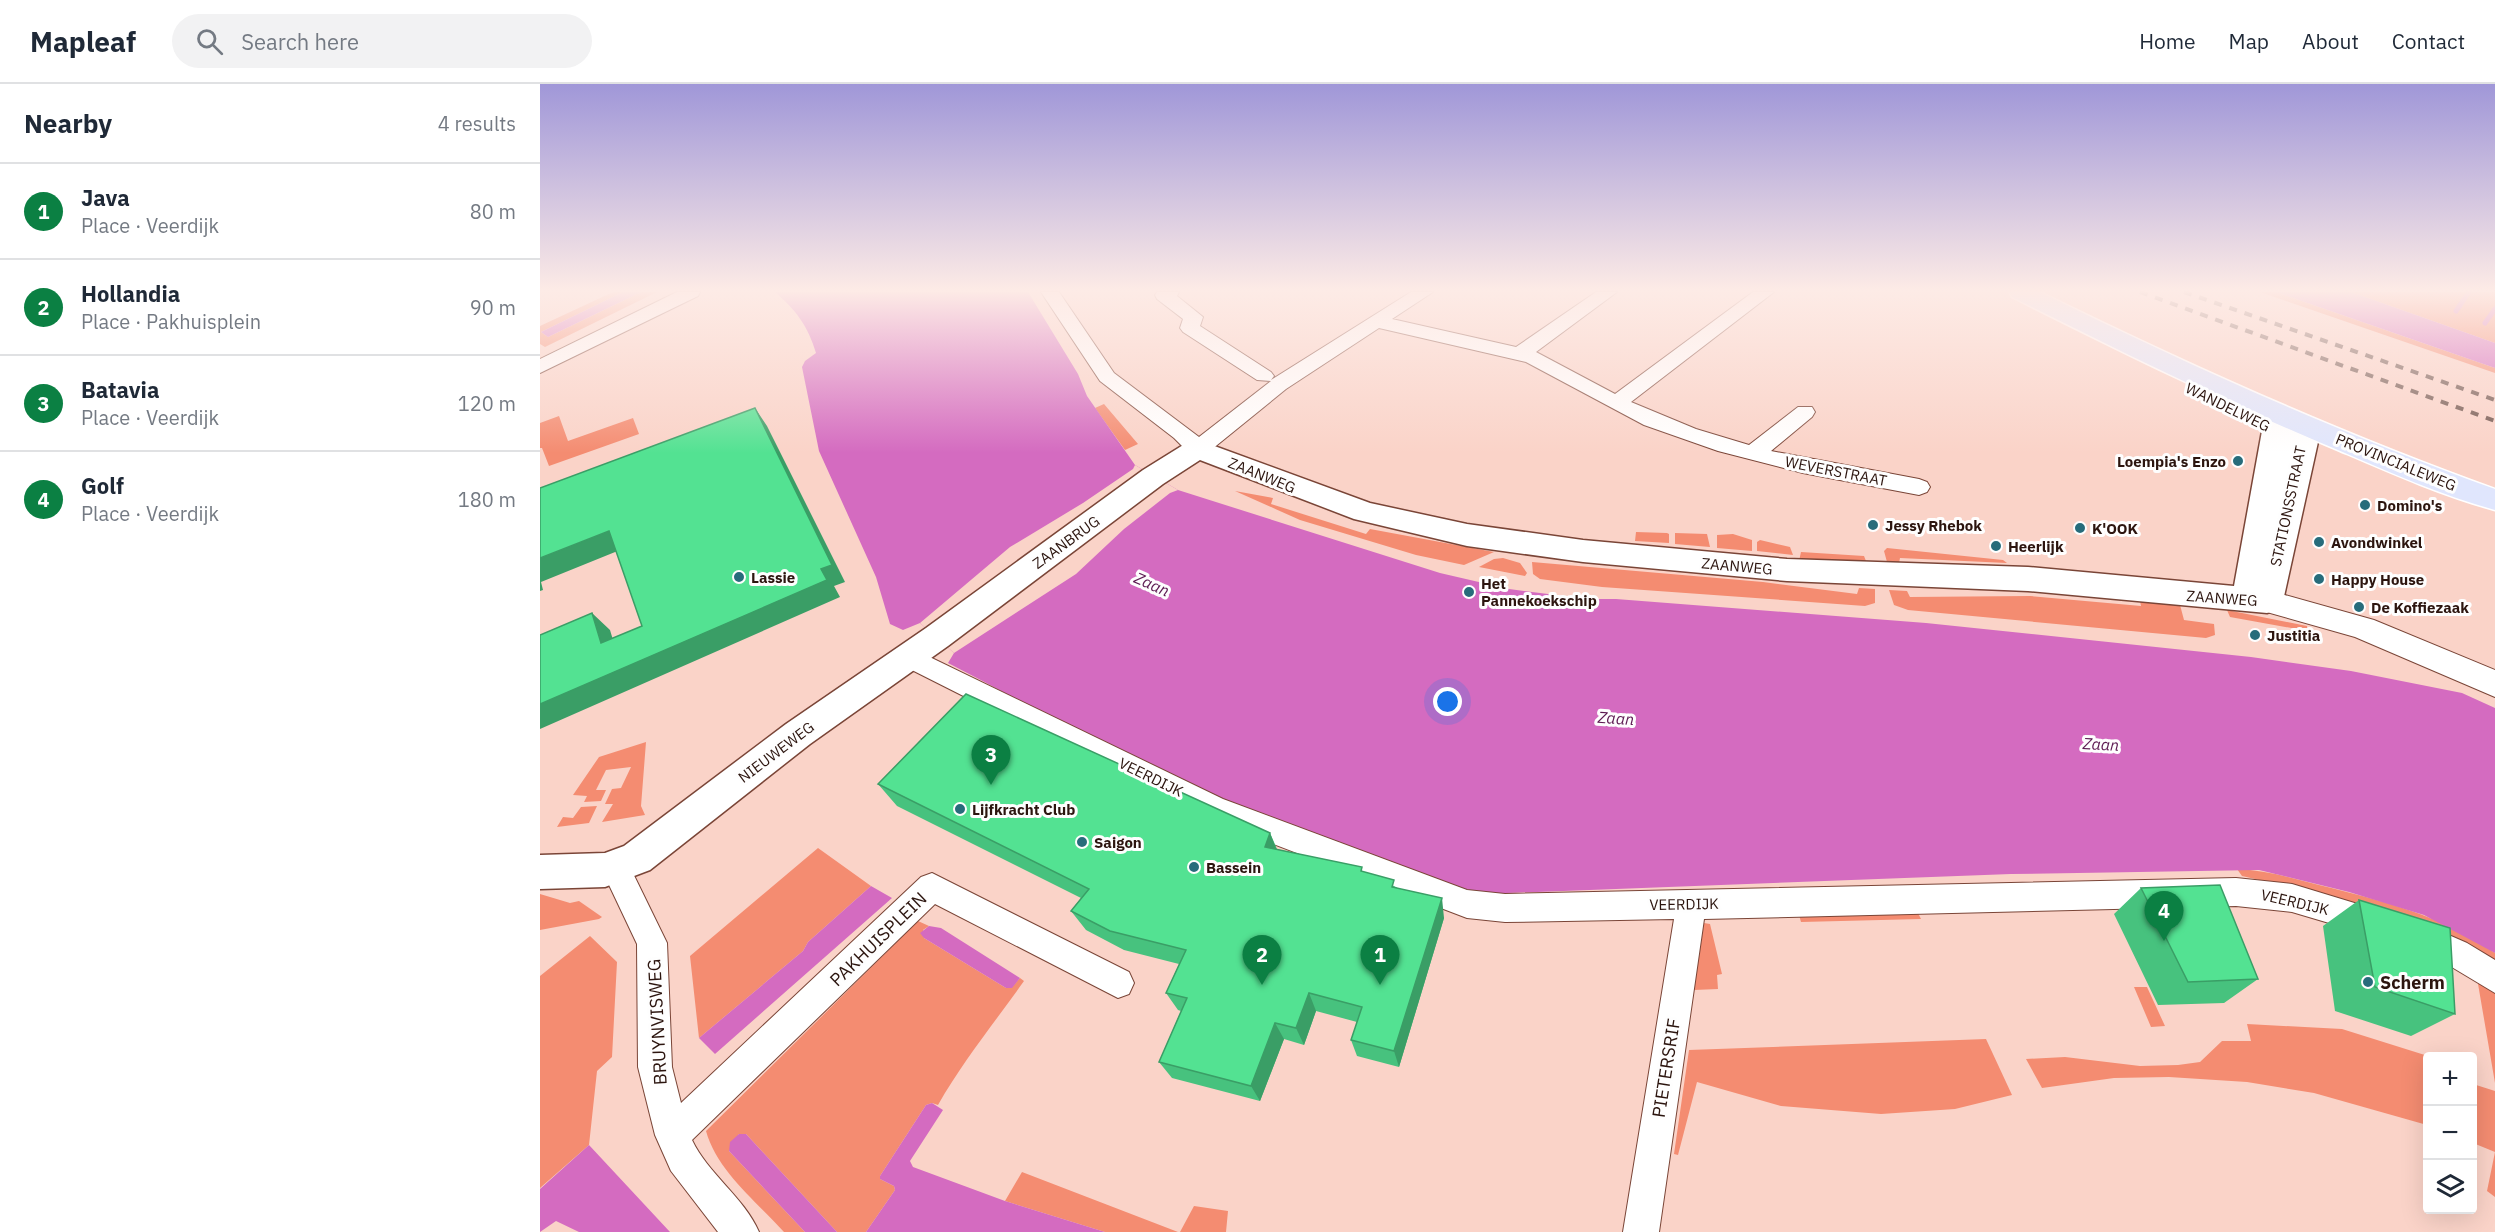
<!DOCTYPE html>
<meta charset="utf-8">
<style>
:root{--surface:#fff;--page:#f2f2f3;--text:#1f2937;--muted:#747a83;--line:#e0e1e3;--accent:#0b8043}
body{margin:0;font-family:"IBM Plex Sans",sans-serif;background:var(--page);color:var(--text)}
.controls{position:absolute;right:18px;bottom:18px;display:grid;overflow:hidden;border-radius:6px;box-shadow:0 6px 24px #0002}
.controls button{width:54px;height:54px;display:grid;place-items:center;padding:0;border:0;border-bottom:2px solid var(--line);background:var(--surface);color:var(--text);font:30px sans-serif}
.you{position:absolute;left:908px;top:618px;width:21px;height:21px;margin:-15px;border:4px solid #fff;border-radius:50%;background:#1a73e8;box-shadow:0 0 0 9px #1a73e833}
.badge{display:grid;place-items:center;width:39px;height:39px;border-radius:50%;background:var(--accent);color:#fff;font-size:20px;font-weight:700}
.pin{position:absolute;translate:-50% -50px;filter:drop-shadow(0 2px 3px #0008)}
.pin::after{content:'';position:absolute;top:32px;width:21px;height:18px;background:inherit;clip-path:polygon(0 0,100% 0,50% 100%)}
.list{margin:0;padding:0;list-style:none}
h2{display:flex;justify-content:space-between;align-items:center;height:78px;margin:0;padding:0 24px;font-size:26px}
h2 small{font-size:20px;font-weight:400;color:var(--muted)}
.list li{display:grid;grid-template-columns:39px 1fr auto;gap:18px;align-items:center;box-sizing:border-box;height:96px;padding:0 24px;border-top:2px solid var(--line)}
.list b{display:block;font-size:22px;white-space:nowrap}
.list p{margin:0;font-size:20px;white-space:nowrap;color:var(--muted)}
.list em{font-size:20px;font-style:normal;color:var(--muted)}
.icon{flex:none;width:33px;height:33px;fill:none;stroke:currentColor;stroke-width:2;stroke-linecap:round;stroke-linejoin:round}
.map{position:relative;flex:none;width:1955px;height:1148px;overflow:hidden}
header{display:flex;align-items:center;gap:36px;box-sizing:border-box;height:84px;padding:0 30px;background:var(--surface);border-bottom:2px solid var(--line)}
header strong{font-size:28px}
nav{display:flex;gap:33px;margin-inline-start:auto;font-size:21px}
.search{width:420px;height:54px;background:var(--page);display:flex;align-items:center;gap:15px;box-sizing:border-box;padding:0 21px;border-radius:33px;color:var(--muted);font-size:22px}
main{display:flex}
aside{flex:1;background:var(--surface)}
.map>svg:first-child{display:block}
.green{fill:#f48c71}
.water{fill:#d46bc0}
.pier{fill:#fad3c8}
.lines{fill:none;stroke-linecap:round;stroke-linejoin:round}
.stream{stroke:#d46bc0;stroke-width:5}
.minor-casing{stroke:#7a4537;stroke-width:2}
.tertiary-casing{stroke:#7a4537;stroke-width:2}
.secondary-casing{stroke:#7a4537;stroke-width:3}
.primary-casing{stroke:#fff;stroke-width:3}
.minor{fill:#fff;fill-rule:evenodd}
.tertiary{fill:#fff;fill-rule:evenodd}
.secondary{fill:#fff;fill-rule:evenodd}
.primary{fill:#e0e6fd;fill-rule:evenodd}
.rail{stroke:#745850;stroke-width:4;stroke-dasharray:8 8;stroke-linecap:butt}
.wall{fill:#47c27e}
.shaded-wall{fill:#3a9e66}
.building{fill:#53e292;stroke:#3a9e66;stroke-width:1.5}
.poi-dot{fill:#276c7b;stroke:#fefefe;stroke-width:2}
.labels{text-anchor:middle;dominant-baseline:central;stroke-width:6;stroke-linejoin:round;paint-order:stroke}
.street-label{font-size:15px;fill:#2c150f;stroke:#fefefe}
.poi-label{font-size:15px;font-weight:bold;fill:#2c150f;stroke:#fefefe;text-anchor:start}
.water-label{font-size:16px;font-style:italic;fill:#5c1951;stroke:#fefefe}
.near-street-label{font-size:18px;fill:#2c150f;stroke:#fefefe}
.near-poi-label{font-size:18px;font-weight:bold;fill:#2c150f;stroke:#fefefe;text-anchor:start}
</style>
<header>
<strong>Mapleaf</strong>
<div class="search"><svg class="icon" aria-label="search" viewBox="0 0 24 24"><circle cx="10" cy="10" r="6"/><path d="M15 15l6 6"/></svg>Search here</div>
<nav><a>Home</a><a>Map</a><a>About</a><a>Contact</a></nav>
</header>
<main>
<aside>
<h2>Nearby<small>4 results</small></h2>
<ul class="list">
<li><span class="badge">1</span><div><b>Java</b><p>Place · Veerdijk</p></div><em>80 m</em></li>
<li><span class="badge">2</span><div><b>Hollandia</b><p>Place · Pakhuisplein</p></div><em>90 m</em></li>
<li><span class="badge">3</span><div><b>Batavia</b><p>Place · Veerdijk</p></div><em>120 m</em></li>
<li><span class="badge">4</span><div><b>Golf</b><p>Place · Veerdijk</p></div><em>180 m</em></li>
</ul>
</aside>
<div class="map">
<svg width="1955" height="1148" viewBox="0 0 1955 1148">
<rect width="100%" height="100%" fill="#fad3c8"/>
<path class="green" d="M 73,208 L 83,208 L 1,248 L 8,253 L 101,208 L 117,208 L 5,263 L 0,260 L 0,242 Z
M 1720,208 L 1736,208 L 1955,284 L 1955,289 Z
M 1811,208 L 1955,208 L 1955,259 Z
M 564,320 L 598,360 L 585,366 L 555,324 Z
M 19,332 L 28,357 L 93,334 L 99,350 L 9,382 L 2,364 L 0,364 L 0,339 Z
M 695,407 L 733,414 L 731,420 L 826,450 L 830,445 L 954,468 L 924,481 L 876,471 L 760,436 Z
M 1096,448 L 1127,449 L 1129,450 L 1129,459 L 1095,457 Z
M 1135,449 L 1167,450 L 1170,463 L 1135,460 Z
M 1193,450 L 1212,456 L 1212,467 L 1177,464 L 1177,451 Z
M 1220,456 L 1250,463 L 1253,471 L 1217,467 L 1217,458 Z
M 1347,464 L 1463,476 L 1467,479 L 1360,474 L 1359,479 L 1347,478 L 1344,467 Z
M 1261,468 L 1324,472 L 1326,477 L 1259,477 Z
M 963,474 L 980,479 L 987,489 L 985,492 L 939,483 L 954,475 Z
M 992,478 L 1223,498 L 1317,510 L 1319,504 L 1335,505 L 1335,519 L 1325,522 L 1062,503 L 1000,495 L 993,490 Z
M 1349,506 L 1367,507 L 1370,513 L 1490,512 L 1601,522 L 1600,517 L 1640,521 L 1644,536 L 1674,540 L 1675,551 L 1666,554 L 1368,526 L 1354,521 Z
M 1687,526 L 1767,542 L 1768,547 L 1690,533 Z
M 106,658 L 101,722 L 105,731 L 62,738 L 73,720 L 65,720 L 72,705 L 81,704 L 91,683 L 66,686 L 56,706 L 66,706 L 61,717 L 44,718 L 47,712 L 33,711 L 59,673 Z
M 57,722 L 49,739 L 17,743 L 23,733 L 33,734 L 41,723 Z
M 278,764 L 331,802 L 268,858 L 263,867 L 159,954 L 150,872 Z
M 1697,785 C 1725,786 1752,794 1779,801 C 1840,816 1904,832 1955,869 L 1955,884 L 1759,805 L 1702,792 Z
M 0,810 L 30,819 L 39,817 L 62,833 L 59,835 L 0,846 Z
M 1376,825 L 1381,835 L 1261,838 L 1259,831 Z
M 378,837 L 389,842 L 383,846 L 384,854 L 466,904 L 472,903 L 480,894 L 484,897 C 455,938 423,977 398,1021 L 392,1019 L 386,1021 L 340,1092 L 340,1095 L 354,1102 L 355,1106 L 326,1148 L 297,1148 L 206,1050 L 199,1050 L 189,1067 L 265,1148 L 244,1148 C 217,1118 177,1087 166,1047 Z
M 1164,839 L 1170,840 L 1182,890 L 1177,891 L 1178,905 L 1154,906 Z
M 50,852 L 77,878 L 72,973 L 57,987 L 49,1061 L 0,1104 L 0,892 Z
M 1937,894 L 1955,907 L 1955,999 Z
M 1594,903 L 1607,903 L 1625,942 L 1611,943 Z
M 1707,940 L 1802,945 L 1888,972 L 1887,1041 L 1774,1009 L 1707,998 L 1629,993 L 1574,994 L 1502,1004 L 1486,975 L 1525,973 L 1600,982 L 1638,981 L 1660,978 L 1682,957 L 1711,957 Z
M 1446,955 L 1472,1011 L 1415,1025 L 1341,1030 L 1241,1022 L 1157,998 L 1138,1071 L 1134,1070 L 1149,966 Z
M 1933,1000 L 1955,1007 L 1955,1113 L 1947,1107 L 1955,1068 L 1933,1059 Z
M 482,1088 L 638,1148 L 565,1148 L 465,1117 Z
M 654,1122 L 688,1127 L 686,1148 L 640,1148 Z"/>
<path class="water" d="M 83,208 L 101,208 L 8,253 L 1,248 Z
M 235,208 L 488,208 L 538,290 L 547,312 L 595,381 L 638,406 L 900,489 L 969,505 L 1048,515 L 1076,515 L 1386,539 L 1711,573 L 1811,587 L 1922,609 L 1955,624 L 1955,869 L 1884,831 L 1809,808 L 1719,786 L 1471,790 L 942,810 C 836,779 731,739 630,694 C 555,659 482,617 408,579 L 414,569 L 380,539 L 363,546 L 350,540 L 336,493 L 279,367 L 262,283 L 265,277 L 276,269 C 268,242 256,226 235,208 Z
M 1736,208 L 1811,208 L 1955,259 L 1955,284 Z
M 331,802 L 352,814 L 175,970 L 159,954 L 263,867 L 268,858 Z
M 389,842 L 401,844 L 480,894 L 472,904 L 466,904 L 384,854 L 380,849 Z
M 392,1019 L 403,1026 L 370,1077 L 373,1083 L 465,1117 L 565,1148 L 326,1148 L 355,1106 L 354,1102 L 340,1095 L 340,1092 L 386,1021 Z
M 199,1050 L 206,1050 L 297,1148 L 265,1148 L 189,1067 L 190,1058 Z
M 49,1061 L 130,1148 L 39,1148 L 16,1137 L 0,1148 L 0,1105 Z"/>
<path class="pier" d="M 595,381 L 638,406 L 630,409 L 584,445 L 536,490 L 414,569 L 380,539 L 470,463 L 543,419 L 593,385 Z"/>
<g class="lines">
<path class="stream" d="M 1916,227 L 1929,208
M 1945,239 L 1955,225"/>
<g class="minor-casing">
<path id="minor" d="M 137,208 L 160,208 L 158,212 L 0,289 L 0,275 Z
M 501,208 L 519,208 L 574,289 L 659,353 L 731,297 L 717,296 L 643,248 L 640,244 L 643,235 L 617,215 L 615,211 L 617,208 L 639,208 L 637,212 L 663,233 L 660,242 L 731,288 L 734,292 L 731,296 L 871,208 L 893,208 L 852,235 L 976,263 L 1056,208 L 1077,208 L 996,268 L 1075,310 L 1213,208 L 1234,208 L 1091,318 L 1156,345 L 1209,361 L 1258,323 L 1272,323 L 1275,328 L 1272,333 L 1231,367 L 1379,395 L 1387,398 L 1390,403 L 1387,408 L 1379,411 L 1263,389 L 1178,367 L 1104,341 L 986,278 L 839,244 L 746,305 L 666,370 L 658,372 L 650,370 L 634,354 L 560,297 Z
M 369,563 L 683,715 L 927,806 L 965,810 L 1696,794 L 1752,800 L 1844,828 L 1848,838 L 1844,848 L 1833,852 L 1752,828 L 1696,822 L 1164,835 L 1119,1148 L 1083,1148 L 1134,835 L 965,838 L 927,834 L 663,733 L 360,580 L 356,573 L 360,566 Z
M 76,771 L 86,775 L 127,859 L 132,983 L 141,1019 L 381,793 L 392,789 L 589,888 L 594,899 L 589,910 L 578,914 L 395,820 L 152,1056 C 168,1090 204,1113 219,1148 L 178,1148 L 131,1087 L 115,1051 L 98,983 L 97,860 L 61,784 L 66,775 Z
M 1879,838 L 1927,859 L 1955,876 L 1955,909 L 1905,879 L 1868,863 L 1864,853 L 1868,843 Z"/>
</g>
<g class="tertiary-casing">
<path id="tertiary" d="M 1727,506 L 1834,536 L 1955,586 L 1955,613 L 1815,553 L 1716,525 L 1712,517 L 1716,509 Z"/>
</g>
<g class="secondary-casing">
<path id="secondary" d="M 1757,330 L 1767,333 L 1778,358 L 1743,517 L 1738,525 L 1727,529 L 1488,507 L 1247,497 L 1043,478 L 927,462 L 814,435 L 660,376 L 623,400 L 408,562 L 270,660 L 110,786 L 65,803 L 0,805 L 0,771 L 65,769 L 84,762 L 246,640 L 386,544 L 603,386 L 648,358 L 658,356 L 830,419 L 927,440 L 1043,456 L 1247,475 L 1488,483 L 1694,502 L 1722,347 L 1726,341 Z"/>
</g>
<g class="primary-casing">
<path id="primary" d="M 1469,208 L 1500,208 C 1648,281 1799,349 1955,405 L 1955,426 C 1901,411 1849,388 1798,366 C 1687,320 1580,267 1472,213 Z"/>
</g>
<use href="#minor" class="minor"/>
<use href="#tertiary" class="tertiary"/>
<use href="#secondary" class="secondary"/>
<use href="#primary" class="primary"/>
<path class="rail" d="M 1600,208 L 1955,337
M 1644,208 L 1955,316"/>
</g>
<path class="wall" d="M 338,700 L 730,749 L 737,765 L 824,788 L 856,803 L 904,834 L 859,983 L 817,972 L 811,956 L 817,938 L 776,927 L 764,961 L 744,955 L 720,1017 L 632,994 L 619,978 L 641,927 L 638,926 L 626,909 L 639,880 L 584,866 L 546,846 L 531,827 L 541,814 L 357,722 Z
M 1601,804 L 1718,895 L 1684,919 L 1618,921 L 1574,830 Z
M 1819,816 L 1915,930 L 1871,952 L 1795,927 L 1783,842 Z"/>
<path class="shaded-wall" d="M 215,324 L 227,342 L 305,498 L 294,502 L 300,513 L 0,645 L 0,620 L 281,485 Z
M 69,447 L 85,464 L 1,498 L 3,506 L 0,507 L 0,474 Z
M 52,529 L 70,546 L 79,576 L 61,559 Z
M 730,749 L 738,769 L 725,763 Z
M 902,814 L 904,834 L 859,983 L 854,967 Z
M 769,909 L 776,927 L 764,961 L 756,944 Z
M 735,939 L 744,955 L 720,1017 L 711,1002 Z"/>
<path class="building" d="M 215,324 L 292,481 L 281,485 L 287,496 L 0,620 L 0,551 L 52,529 L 61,559 L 102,542 L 69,447 L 0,474 L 0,404 Z
M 426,610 L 730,749 L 725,763 L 822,783 L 821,787 L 854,796 L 852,803 L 902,814 L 854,967 L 811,956 L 822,923 L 769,909 L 756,944 L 735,939 L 711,1002 L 619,978 L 647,914 L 626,909 L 646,866 L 570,847 L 531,827 L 549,805 L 338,700 Z
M 1680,801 L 1718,895 L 1648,898 L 1601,804 Z
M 1819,816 L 1910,844 L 1915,930 L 1835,903 Z"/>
<linearGradient id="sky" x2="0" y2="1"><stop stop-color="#a097d8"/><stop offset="0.56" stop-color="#fdebe6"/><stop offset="1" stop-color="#fdebe6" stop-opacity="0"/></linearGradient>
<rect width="1955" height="369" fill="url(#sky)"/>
<g class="poi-dot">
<circle cx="1698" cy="377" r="6"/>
<circle cx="1825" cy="421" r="6"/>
<circle cx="1333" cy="441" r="6"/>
<circle cx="1540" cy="444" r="6"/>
<circle cx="1779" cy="458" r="6"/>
<circle cx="1456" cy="462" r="6"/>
<circle cx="199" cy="493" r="6"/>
<circle cx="1779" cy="495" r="6"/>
<circle cx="929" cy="508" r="6"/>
<circle cx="1819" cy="523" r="6"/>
<circle cx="1715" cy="551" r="6"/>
<circle cx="420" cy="725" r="6"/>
<circle cx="542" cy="758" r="6"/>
<circle cx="654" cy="783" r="6"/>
<circle cx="1828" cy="898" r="6"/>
</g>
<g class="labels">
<g class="street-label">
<text transform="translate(1688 323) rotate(26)">WANDELWEG</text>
<text transform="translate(1856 378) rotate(22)">PROVINCIALEWEG</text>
<text transform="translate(1296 387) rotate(11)">WEVERSTRAAT</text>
<text transform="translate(722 391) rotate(22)">ZAANWEG</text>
<text transform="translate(1748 422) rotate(-78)">STATIONSSTRAAT</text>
<text transform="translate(526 458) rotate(-36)">ZAANBRUG</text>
<text transform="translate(1197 482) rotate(5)">ZAANWEG</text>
<text transform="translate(1682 514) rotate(4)">ZAANWEG</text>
<text transform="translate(236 668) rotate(-37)">NIEUWEWEG</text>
<text transform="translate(611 693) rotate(26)">VEERDIJK</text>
<text transform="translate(1755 818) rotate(13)">VEERDIJK</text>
<text transform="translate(1144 820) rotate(-1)">VEERDIJK</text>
</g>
<g class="poi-label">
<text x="1686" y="377" text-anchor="end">Loempia's Enzo</text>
<text x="1837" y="421">Domino's</text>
<text x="1345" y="441">Jessy Rhebok</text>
<text x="1552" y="444">K'OOK</text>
<text x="1791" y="458">Avondwinkel</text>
<text x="1468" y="462">Heerlijk</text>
<text x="211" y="493">Lassie</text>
<text x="1791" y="495">Happy House</text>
<text x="941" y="499">Het<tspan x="941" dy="17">Pannekoekschip</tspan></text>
<text x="1831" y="523">De Koffiezaak</text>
<text x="1727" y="551">Justitia</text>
<text x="432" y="725">Lijfkracht Club</text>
<text x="554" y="758">Saigon</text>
<text x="666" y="783">Bassein</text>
</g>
<g class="water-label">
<text transform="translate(612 500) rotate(24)">Zaan</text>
<text transform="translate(1076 634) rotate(4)">Zaan</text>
<text transform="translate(1561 660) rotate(3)">Zaan</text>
</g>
<g class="near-street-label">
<text transform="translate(338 855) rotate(-44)">PAKHUISPLEIN</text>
<text transform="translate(117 938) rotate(-93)">BRUYNVISWEG</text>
<text transform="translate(1126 984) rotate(-81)">PIETERSRIF</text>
</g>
<g class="near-poi-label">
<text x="1840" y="898">Scherm</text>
</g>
</g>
</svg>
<div class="controls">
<button>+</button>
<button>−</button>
<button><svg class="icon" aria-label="layers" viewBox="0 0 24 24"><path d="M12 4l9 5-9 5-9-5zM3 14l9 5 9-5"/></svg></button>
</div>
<div class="you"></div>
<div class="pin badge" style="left:840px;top:901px">1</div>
<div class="pin badge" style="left:722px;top:901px">2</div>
<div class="pin badge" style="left:451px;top:701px">3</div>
<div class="pin badge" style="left:1624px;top:857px">4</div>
</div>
</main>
